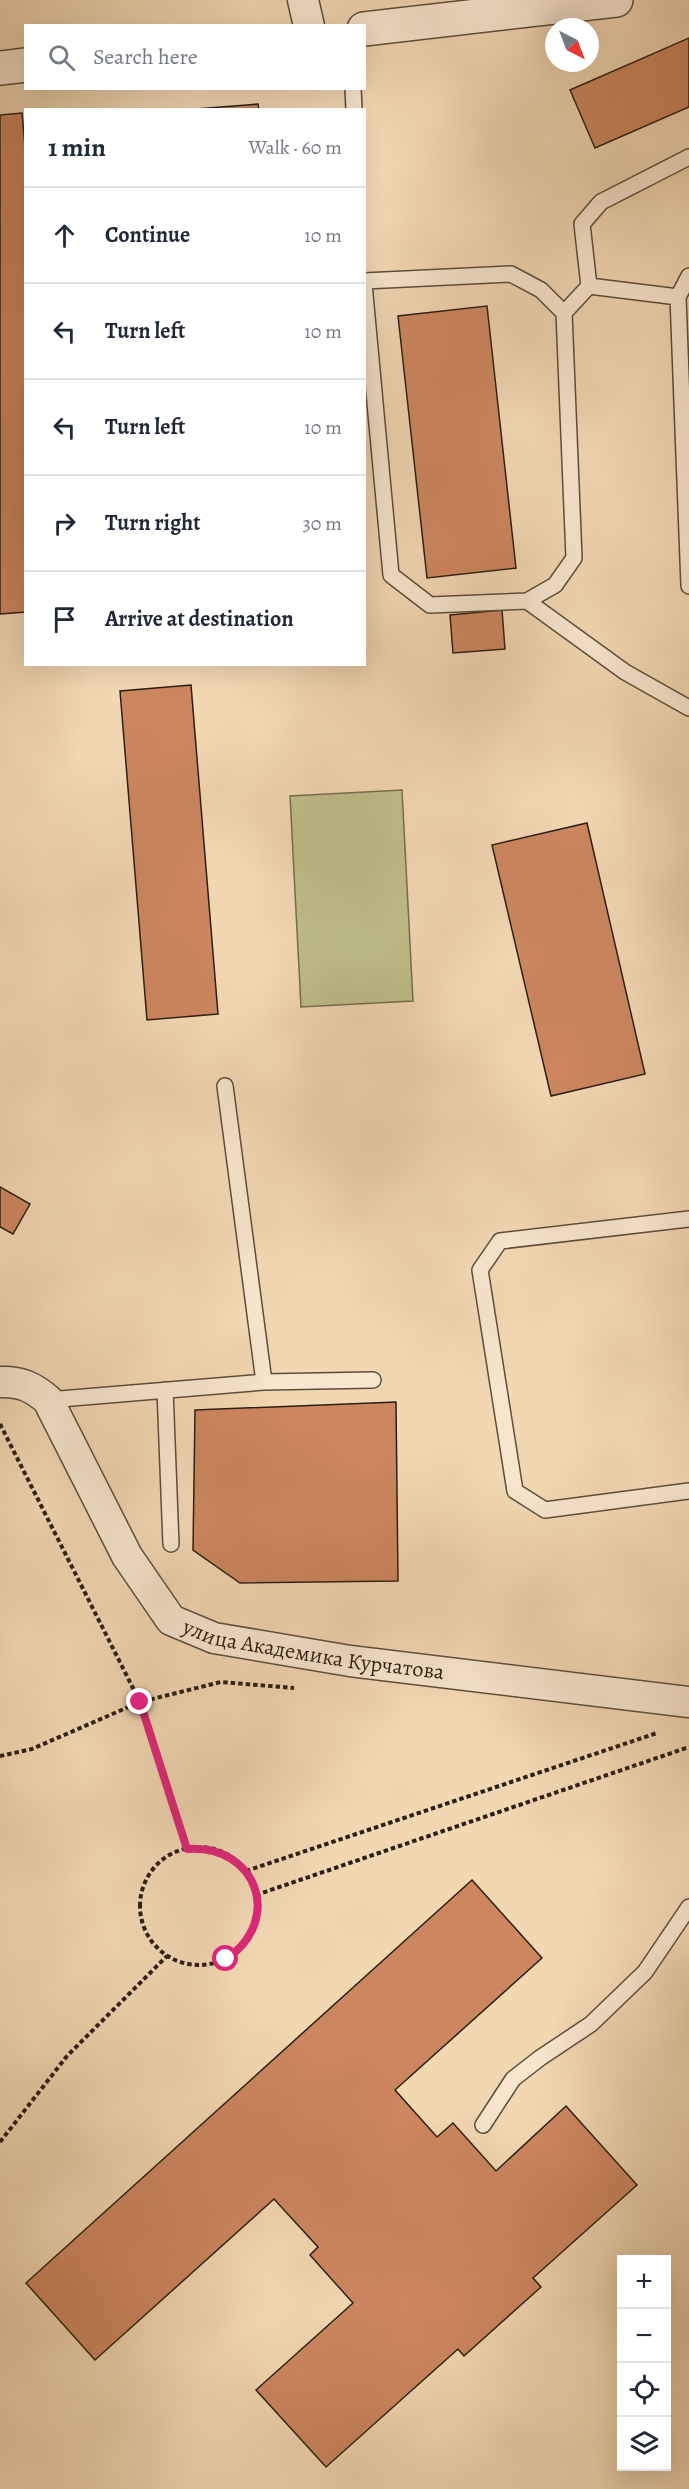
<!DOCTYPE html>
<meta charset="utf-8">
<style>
:root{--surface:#fff;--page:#f6f6f7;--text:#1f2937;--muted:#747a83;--line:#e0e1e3}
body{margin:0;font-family:Alegreya,serif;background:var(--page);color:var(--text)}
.controls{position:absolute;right:18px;bottom:18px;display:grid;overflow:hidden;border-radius:0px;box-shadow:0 6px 24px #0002}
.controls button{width:54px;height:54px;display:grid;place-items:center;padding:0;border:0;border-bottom:2px solid var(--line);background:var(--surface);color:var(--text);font:30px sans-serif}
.compass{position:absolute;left:545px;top:18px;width:54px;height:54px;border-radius:50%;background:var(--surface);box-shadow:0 6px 24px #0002;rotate:138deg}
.stop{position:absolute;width:18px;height:18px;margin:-14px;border:4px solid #db2777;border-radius:50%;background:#fff}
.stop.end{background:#db2777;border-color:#fff;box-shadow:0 2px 6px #0008}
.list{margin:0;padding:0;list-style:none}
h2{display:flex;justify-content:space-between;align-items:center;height:78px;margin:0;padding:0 24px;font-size:26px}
h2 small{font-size:20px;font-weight:400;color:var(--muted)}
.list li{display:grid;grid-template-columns:39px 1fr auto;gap:18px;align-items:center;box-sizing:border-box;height:96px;padding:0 24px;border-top:2px solid var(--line)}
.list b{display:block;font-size:22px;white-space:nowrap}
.list em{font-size:20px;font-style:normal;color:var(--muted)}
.icon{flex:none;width:33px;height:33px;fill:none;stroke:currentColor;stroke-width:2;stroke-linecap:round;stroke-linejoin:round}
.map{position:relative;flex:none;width:689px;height:2489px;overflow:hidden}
.search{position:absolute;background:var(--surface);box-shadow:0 6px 24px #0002;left:24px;top:24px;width:342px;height:66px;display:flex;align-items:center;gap:15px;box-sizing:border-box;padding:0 21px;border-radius:0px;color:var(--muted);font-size:22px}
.panel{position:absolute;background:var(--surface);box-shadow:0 6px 24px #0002;left:24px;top:108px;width:342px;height:558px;border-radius:0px}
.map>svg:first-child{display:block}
.green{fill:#bfbd89;stroke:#746e4e;stroke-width:1.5}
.building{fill:#cd865f;stroke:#2a1f13;stroke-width:1.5}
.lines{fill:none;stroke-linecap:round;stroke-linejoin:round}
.service-casing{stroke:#5c4d3b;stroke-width:18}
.minor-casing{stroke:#5c4d3b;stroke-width:33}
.tertiary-casing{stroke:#5c4d3b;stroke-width:36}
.path{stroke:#2a1f13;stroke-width:4;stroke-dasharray:4.5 3;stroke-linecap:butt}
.service{stroke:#f7e5ce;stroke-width:15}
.minor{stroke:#f7e5ce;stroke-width:30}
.tertiary{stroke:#f7e5ce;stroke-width:33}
.route{stroke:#db2777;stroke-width:8}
.labels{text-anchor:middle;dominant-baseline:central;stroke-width:6;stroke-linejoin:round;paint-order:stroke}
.street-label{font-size:22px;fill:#2a1f13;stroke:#f7e5ce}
</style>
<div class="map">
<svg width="689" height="2489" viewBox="0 0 689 2489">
<rect width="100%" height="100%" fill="#f2d7b3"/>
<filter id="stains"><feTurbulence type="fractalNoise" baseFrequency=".00333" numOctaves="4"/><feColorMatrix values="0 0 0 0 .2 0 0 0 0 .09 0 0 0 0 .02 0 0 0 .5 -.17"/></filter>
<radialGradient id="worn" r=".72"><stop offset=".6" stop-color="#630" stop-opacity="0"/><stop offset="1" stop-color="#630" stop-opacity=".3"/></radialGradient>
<path class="green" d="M 402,790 L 413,1001 L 301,1007 L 290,796 Z"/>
<path class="building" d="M 689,38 L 689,107 L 595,148 L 570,90 Z
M 258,104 L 259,110 L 183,110 Z
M 22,113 L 26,157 L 26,612 L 0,614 L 0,115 Z
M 487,306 L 516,568 L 427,578 L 398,316 Z
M 502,610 L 505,649 L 453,653 L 450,615 Z
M 191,685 L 218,1014 L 147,1020 L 120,691 Z
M 587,823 L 645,1074 L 551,1096 L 492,845 Z
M 0,1187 L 30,1204 L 13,1234 L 0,1227 Z
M 396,1402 L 398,1581 L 240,1583 L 193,1550 L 195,1410 Z
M 472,1880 L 542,1958 L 395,2090 L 437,2137 L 453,2123 L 496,2171 L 566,2106 L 637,2185 L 533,2278 L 541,2287 L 464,2356 L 458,2349 L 326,2467 L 256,2390 L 353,2303 L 310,2255 L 318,2247 L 274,2199 L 95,2360 L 26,2283 Z"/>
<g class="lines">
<g class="service-casing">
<path id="service" d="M 353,88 L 354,110
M 689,276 L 678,297 L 689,586
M 364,281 L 511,274 L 541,290 L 564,313 L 574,558 L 555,585 L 527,601 L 430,605 L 391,575 L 364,284
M 589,286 L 678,297
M 564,313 L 589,286 L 582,224 L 601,202 L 689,157
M 527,601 L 625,672 L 689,708
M 225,1086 L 264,1382
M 689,1219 L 500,1241 L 480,1270 L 515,1491 L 545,1510 L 689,1491
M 165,1390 L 171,1544
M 48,1400 L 264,1382 L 373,1380
M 483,2125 L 513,2079 L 540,2058 L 591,2024 L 645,1972 L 689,1907"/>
</g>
<g class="minor-casing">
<g id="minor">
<path d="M 303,0 L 309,26"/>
<path id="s1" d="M 0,1382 C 20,1381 33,1387 48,1400 L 127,1556 L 171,1620 L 214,1638 L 350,1661 L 689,1702"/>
</g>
</g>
<g class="tertiary-casing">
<path id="tertiary" d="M 364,29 L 616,0
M 0,68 L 26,65"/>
</g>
<path class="path" d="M 0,1424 L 140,1702 L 32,1749 L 0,1756
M140 1906a59 59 0 1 1 118 0a59 59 0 1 1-118 0Z
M 187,1849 L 140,1702 L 221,1682 L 294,1688
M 246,1871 L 657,1733
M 256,1895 L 689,1747
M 0,2142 L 67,2056 L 167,1956"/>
<use href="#service" class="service"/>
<use href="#minor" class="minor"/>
<use href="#tertiary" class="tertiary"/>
</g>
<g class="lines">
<path class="route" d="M 140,1702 L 187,1849 C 257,1844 284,1920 226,1959"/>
</g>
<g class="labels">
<g class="street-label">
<text stroke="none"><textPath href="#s1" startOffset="452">улица Академика Курчатова</textPath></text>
</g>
</g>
<rect width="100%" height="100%" filter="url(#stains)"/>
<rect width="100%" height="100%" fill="url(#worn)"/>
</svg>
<div class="controls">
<button>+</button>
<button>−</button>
<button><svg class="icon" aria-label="locate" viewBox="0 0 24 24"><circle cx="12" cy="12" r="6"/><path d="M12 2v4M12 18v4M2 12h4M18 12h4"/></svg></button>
<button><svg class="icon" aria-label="layers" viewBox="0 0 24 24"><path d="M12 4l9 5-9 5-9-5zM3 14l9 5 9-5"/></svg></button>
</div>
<svg class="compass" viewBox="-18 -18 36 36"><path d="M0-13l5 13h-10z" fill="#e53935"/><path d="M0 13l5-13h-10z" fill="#747a83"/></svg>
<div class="stop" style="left:226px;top:1959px"></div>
<div class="stop end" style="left:140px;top:1702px"></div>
<div class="search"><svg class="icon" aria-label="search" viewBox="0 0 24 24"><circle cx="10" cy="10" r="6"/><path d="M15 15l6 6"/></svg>Search here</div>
<section class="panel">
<h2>1 min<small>Walk · 60 m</small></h2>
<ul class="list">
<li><svg class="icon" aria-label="ahead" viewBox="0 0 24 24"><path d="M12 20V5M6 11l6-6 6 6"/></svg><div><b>Continue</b></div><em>10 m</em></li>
<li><svg class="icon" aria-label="left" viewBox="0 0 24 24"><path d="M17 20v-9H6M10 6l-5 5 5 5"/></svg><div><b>Turn left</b></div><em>10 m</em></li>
<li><svg class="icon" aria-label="left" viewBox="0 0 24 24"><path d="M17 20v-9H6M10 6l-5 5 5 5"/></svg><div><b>Turn left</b></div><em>10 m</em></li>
<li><svg class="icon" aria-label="right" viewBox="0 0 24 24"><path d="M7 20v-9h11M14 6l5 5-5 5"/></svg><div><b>Turn right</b></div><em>30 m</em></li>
<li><svg class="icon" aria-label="arrive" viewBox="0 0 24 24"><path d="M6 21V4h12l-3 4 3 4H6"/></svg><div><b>Arrive at destination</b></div></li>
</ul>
</section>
</div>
